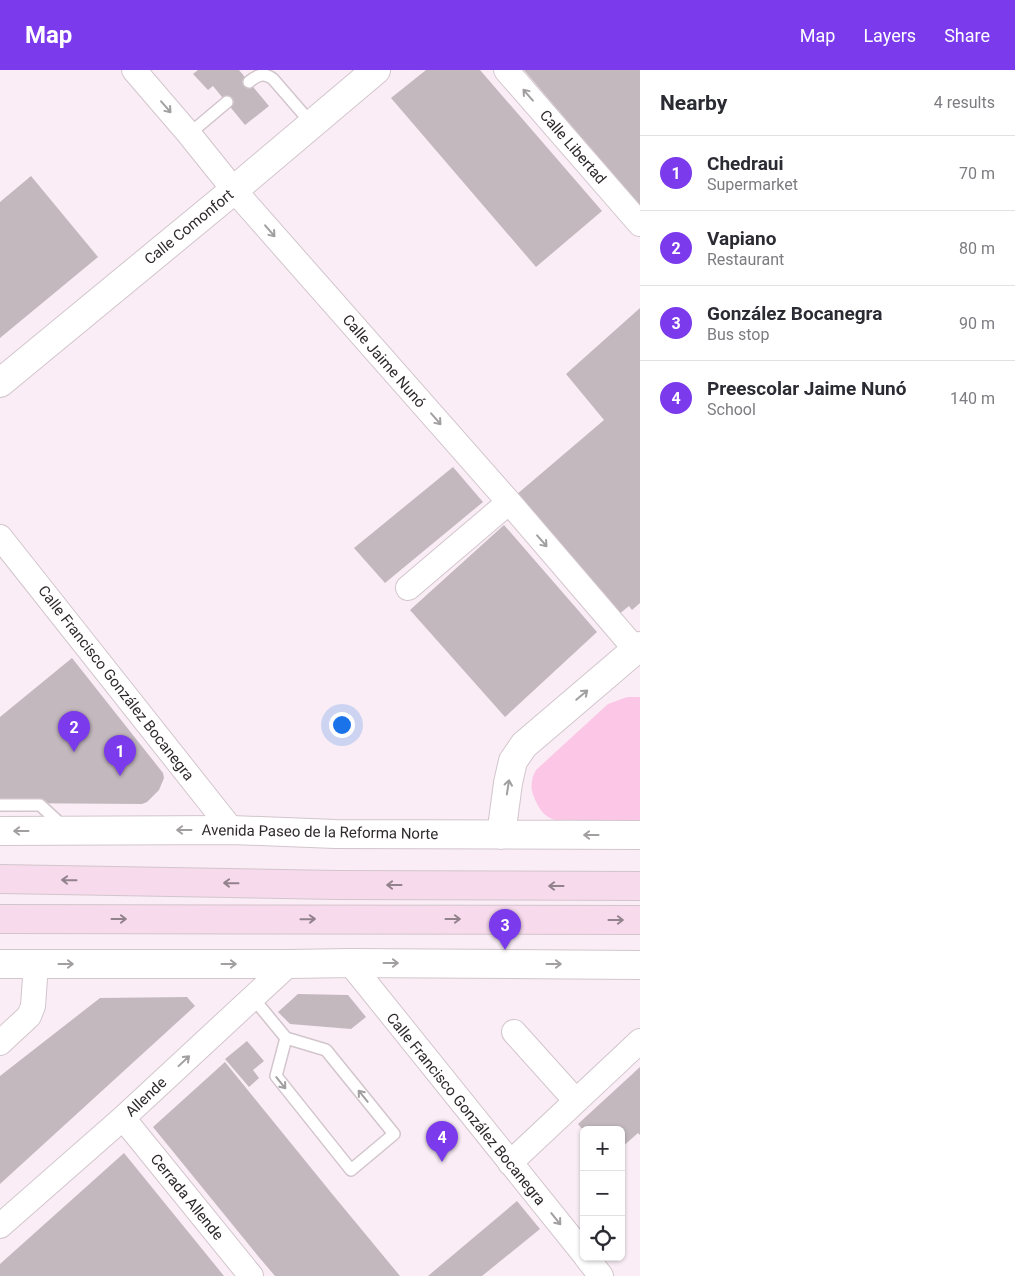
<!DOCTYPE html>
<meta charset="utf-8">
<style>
:root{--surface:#fff;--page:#f7f7f7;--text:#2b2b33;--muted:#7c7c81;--line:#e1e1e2;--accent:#7c3aed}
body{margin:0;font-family:Roboto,sans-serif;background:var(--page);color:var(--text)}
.controls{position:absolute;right:15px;bottom:15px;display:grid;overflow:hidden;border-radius:8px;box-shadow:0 1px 4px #0004}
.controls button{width:45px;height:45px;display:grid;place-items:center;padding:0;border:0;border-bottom:1px solid var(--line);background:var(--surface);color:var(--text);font:25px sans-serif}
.you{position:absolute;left:341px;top:654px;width:18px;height:18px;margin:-12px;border:4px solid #fff;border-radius:50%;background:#1a73e8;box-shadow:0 0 0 8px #1a73e833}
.badge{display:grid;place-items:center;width:32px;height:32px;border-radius:50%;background:var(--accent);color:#fff;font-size:16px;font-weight:700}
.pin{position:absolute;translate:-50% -41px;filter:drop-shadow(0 1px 2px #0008)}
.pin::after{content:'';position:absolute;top:26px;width:18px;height:15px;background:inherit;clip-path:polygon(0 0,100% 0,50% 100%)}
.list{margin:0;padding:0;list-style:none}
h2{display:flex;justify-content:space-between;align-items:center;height:65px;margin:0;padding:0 20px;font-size:21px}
h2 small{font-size:16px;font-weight:400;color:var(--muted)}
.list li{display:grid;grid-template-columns:32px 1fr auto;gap:15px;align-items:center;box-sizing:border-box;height:75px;padding:0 20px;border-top:1px solid var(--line)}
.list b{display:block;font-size:19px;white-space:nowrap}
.list p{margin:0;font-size:16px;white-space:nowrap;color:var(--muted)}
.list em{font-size:16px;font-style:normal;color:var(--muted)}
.icon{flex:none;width:28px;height:28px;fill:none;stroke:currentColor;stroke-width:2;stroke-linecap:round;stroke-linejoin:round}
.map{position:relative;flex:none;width:640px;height:1206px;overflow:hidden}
header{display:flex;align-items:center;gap:30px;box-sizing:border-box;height:70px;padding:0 25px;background:var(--accent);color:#fff}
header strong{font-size:24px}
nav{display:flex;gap:28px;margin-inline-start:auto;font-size:18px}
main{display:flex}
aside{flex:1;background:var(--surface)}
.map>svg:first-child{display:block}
.green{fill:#fcc7e6}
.building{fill:#c4b8bf}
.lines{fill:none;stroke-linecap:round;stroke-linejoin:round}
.service-casing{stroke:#d2c5cc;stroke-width:14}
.minor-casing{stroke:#d2c5cc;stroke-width:26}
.tertiary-casing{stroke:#d2c5cc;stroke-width:30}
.secondary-casing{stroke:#d2c5cc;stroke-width:30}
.service{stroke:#fff;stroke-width:11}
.minor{stroke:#fff;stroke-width:24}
.tertiary{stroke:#fff;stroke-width:28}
.secondary{stroke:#f7daec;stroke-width:28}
.oneway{stroke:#a19fa0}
.oneway2{stroke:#92828c}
.labels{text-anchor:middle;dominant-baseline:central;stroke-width:4.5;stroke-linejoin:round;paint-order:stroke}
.street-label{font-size:15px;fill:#2e292c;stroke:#fff}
</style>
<header>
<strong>Map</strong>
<nav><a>Map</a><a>Layers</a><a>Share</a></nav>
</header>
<main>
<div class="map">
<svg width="640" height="1206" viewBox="0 0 640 1206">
<rect width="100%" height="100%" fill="#faedf5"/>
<path class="green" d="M 627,627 L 640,627 L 640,753 C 622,753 563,756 550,748 C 542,744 537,735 534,727 C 530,719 531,708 536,700 L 608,634 Z"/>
<path class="building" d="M 198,0 L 239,0 L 269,36 L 245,55 L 213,16 L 208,20 L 193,4 Z
M 426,0 L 480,0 L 602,141 L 536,197 L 391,28 Z
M 524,0 L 640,0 L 640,135 L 552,33 Z
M 31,106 L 98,187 L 0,268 L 0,132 Z
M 640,238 L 640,533 L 632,540 L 629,536 L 618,545 L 516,425 L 604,350 L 566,304 Z
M 453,397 L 483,432 L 385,513 L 354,478 Z
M 504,455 L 597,562 L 505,647 L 410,540 Z
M 72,588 L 163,703 L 164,708 L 159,720 L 147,732 L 142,734 L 0,733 L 0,647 Z
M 298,924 L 348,925 L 366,947 L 351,959 L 290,954 L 278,942 Z
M 187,927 L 195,936 L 0,1114 L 0,1006 L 100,928 Z
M 247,971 L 264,991 L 253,1000 L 259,1008 L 249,1017 L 225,989 Z
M 225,992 L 333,1125 L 400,1206 L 275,1206 L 258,1186 L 153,1057 Z
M 640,997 L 640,1065 L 638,1063 L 621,1078 L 621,1060 L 583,1060 L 578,1054 Z
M 124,1083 L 224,1206 L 0,1206 L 0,1194 Z
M 517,1131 L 540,1159 L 482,1206 L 428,1206 Z"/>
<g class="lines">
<g class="service-casing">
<path id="service" d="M 249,12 C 257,5 264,2 273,9 L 312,54
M 189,64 L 227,32
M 0,735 L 40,735 L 65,758
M 253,928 L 286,968 L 326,980 L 394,1064 L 351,1100 L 276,1006 L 286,968"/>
</g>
<g class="minor-casing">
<path id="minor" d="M 134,0 L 189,64 L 234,120 L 509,432 L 636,580
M 506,0 L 640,154
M 0,467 L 232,760
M 408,518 L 509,432
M 350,893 L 584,1184
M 514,962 L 576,1031
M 0,973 L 29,946 L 33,936 L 36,894
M 123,1048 L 251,1206
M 510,1093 L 640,971
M 0,1156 L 123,1048 L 289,894
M 586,1187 L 601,1206"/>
</g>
<g class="tertiary-casing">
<path id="tertiary" d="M 0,313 L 234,120 L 376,0
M 0,761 L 232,760 L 335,764 L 640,765
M 501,765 L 508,713 L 513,691 L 524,675 L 640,576
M 0,894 L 289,894 L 350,893 L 640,895"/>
</g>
<g class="secondary-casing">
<path id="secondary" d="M 0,809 L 337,815 L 640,816
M 0,849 L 640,850"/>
</g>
<use href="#service" class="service"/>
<use href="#minor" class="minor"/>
<use href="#tertiary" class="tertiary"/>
<use href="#secondary" class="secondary"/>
</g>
<defs><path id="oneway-shaft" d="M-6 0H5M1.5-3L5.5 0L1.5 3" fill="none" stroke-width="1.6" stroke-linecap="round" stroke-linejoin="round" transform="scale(1.25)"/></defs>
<g class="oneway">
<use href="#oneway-shaft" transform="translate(528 25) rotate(-131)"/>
<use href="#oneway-shaft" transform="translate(166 37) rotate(49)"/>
<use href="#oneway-shaft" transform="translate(270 161) rotate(49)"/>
<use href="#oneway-shaft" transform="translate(436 349) rotate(49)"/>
<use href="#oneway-shaft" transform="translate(542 471) rotate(49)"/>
<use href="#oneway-shaft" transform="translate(582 625) rotate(-40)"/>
<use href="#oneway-shaft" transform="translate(508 717) rotate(-81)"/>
<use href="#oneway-shaft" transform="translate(184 760) rotate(180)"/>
<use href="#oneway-shaft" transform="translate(21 761) rotate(180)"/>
<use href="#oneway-shaft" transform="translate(591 765) rotate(180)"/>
<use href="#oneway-shaft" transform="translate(391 893)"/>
<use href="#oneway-shaft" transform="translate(66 894)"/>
<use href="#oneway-shaft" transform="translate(229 894)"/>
<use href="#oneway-shaft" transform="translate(554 894)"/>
<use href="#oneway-shaft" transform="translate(184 991) rotate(-43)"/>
<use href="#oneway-shaft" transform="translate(281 1013) rotate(51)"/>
<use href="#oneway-shaft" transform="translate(363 1026) rotate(-129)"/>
<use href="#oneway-shaft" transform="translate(556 1149) rotate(51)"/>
</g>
<g class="oneway2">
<use href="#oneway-shaft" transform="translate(69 810) rotate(-179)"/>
<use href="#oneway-shaft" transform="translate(231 813) rotate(-179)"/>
<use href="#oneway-shaft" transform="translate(394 815) rotate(-180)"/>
<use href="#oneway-shaft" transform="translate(556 816) rotate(-180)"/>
<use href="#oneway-shaft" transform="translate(119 849)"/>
<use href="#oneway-shaft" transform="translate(308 849) rotate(-1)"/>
<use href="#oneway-shaft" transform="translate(453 849)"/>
<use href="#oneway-shaft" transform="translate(616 850)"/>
</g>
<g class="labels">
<g class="street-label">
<text transform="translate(573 77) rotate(49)">Calle Libertad</text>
<text transform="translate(189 157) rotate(-39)">Calle Comonfort</text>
<text transform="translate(384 291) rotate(49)">Calle Jaime Nunó</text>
<text transform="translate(116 613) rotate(52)">Calle Francisco González Bocanegra</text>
<text transform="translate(320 762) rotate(1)">Avenida Paseo de la Reforma Norte</text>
<text transform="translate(146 1027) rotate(-43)">Allende</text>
<text transform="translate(466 1039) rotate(51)">Calle Francisco González Bocanegra</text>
<text transform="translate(187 1127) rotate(51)">Cerrada Allende</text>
</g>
</g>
</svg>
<div class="controls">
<button>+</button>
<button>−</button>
<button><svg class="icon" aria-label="locate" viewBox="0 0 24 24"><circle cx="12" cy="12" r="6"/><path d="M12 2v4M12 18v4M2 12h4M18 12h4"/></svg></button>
</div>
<div class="you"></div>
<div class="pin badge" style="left:120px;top:706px">1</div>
<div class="pin badge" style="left:74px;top:682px">2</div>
<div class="pin badge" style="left:505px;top:880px">3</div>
<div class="pin badge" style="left:442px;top:1092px">4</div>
</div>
<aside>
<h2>Nearby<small>4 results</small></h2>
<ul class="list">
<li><span class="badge">1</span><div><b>Chedraui</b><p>Supermarket</p></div><em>70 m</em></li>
<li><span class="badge">2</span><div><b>Vapiano</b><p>Restaurant</p></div><em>80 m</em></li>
<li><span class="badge">3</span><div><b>González Bocanegra</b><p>Bus stop</p></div><em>90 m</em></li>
<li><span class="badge">4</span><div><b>Preescolar Jaime Nunó</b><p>School</p></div><em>140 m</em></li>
</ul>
</aside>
</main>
